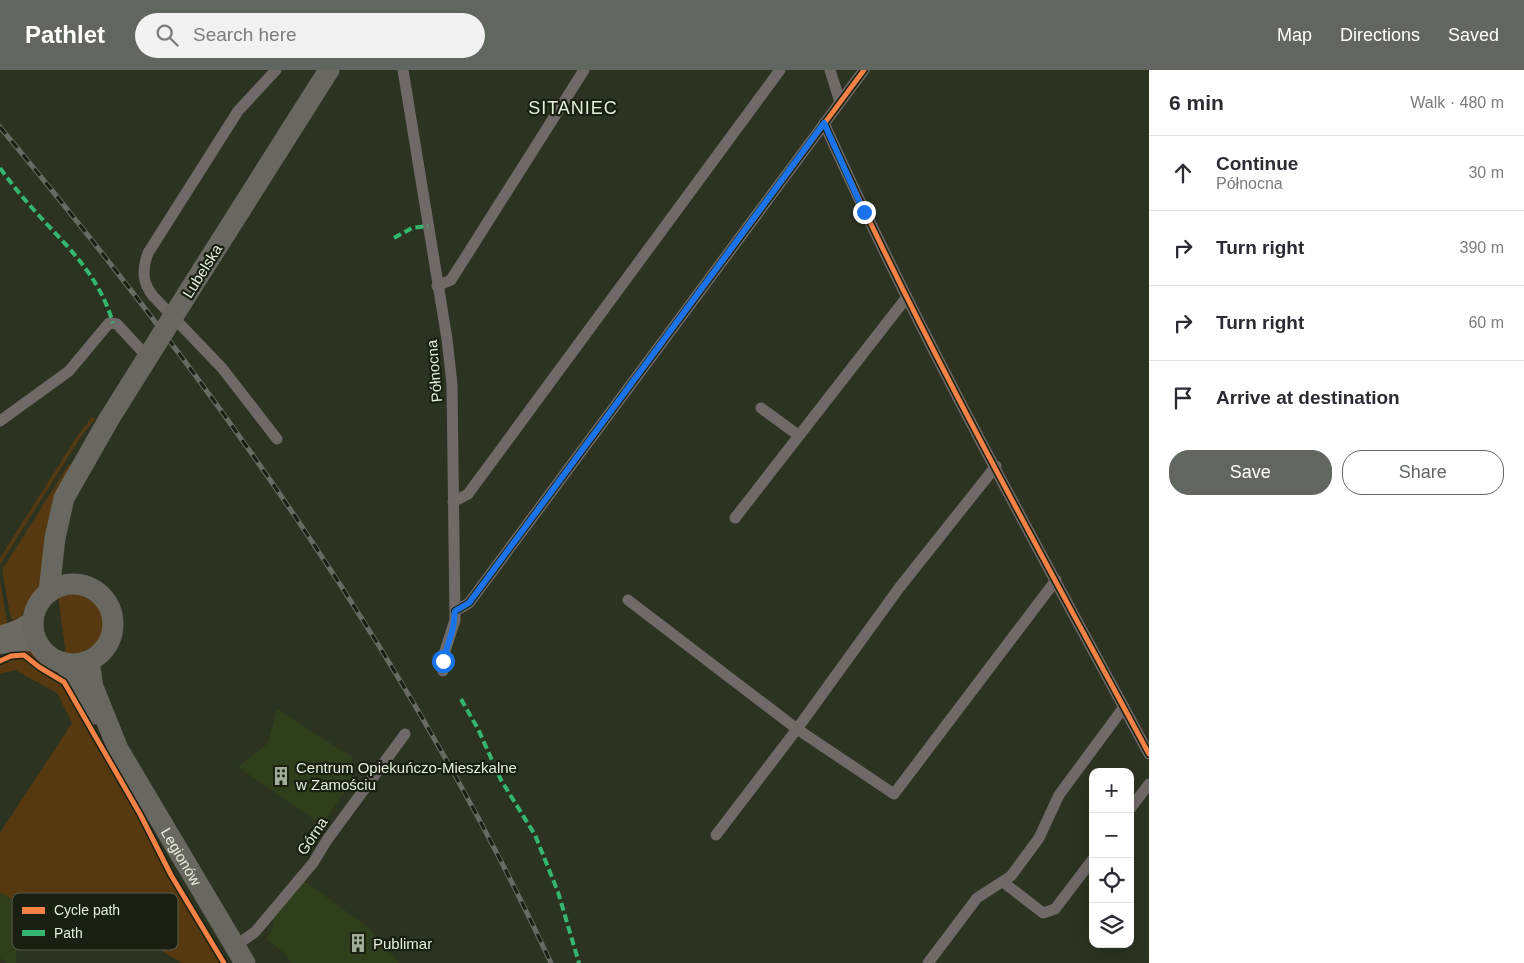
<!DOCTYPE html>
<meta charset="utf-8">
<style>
:root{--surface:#fff;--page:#f2f2f3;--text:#2b2b33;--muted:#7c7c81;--line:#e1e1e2;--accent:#616661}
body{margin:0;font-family:Arial,sans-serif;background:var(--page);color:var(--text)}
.controls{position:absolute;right:15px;bottom:15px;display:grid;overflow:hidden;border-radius:10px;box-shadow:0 5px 20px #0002}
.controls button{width:45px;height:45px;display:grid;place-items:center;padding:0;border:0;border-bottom:1px solid var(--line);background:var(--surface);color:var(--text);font:25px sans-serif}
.stop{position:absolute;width:15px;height:15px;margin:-11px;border:4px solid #1a73e8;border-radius:50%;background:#fff}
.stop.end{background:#1a73e8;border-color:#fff;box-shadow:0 1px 5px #0008}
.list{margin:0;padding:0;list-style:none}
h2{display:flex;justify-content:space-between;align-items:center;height:65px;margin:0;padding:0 20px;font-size:21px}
h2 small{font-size:16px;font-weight:400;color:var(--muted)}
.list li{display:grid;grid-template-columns:32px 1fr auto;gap:15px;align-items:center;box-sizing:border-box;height:75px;padding:0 20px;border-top:1px solid var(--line)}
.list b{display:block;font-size:19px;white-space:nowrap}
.list p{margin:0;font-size:16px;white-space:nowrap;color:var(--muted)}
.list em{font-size:16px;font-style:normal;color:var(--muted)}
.actions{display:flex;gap:10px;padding:15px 20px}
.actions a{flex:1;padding:11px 0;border:1px solid var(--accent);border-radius:20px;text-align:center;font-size:18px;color:var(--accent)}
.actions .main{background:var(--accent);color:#fff}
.icon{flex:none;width:28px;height:28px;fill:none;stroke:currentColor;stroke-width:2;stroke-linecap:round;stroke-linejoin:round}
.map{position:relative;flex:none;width:1149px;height:893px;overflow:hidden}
header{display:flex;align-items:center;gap:30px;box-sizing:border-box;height:70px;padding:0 25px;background:var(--accent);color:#fff}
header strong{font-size:24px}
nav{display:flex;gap:28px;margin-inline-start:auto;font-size:18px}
.search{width:350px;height:45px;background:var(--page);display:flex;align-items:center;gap:12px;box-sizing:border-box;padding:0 18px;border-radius:28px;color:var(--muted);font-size:19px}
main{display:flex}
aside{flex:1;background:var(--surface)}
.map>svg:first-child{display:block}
.built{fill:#303f1b}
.green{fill:#563911}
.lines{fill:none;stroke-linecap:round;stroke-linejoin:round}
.street{stroke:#6f6a68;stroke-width:11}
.primary{stroke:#6d6a64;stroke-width:18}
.highway{stroke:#686760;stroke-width:21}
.rail-casing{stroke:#696a62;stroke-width:5}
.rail{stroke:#191f11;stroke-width:3;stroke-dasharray:9;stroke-linecap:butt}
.highway-bridge{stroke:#686760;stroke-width:21}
.quiet{stroke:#33b770;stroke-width:4;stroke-dasharray:8 4;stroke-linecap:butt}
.cycleway-casing{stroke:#191f11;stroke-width:8}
.cycleway{stroke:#f48246;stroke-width:5}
.route{stroke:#1a73e8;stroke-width:6}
.labels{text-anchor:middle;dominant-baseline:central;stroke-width:4.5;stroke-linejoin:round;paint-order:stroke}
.street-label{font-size:15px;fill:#e5eedb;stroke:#191f11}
.poi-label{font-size:15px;fill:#e5eedb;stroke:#191f11;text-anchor:start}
.quarter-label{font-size:18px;letter-spacing:1px;fill:#e5eedb;stroke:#191f11}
.key{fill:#191f11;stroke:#565d4e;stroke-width:1}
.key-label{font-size:14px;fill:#e5eedb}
</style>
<header>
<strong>Pathlet</strong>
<div class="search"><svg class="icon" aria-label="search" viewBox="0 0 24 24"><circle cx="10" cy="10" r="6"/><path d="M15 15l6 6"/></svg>Search here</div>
<nav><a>Map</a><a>Directions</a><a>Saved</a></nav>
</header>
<main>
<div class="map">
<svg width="1149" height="893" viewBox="0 0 1149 893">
<rect width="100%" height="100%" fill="#2c3321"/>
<path class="built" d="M 277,639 L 352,687 L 353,709 L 322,755 L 238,697 L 268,673 Z
M 303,810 L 369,858 L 399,893 L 291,893 L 287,885 L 266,869 L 273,858 L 273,848 Z
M 0,822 L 18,833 L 16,893 L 7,893 L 0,888 Z"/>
<path class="green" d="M 92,347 L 95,349 L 80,368 L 0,495 L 0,488 L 76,368 Z
M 69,394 L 72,395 L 43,514 L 32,525 L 21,549 L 14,554 L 10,544 L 2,500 Z
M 0,510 L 7,551 L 6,557 L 0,558 Z
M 68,523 C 119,520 113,594 66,585 L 58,526 Z
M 19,578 L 30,581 L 40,592 L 60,604 L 62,608 L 40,596 L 29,584 L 20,582 Z
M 21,587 C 24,588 59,611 62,614 L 137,744 L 167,805 L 221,893 L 182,893 L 121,857 L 18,833 L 0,822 L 0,763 L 72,653 L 57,623 L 15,600 L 0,604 L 0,593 Z"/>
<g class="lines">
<path class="street" d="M 276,0 L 238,41 L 148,183 C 142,200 142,212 153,226 L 222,298 L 277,369
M 403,0 L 447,269 L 452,314 L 455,550 L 444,584 L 443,601
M 830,0 L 840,32
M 824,53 C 921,269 1037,476 1149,684
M 437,216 L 451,210 L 584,0
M 761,338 L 798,365
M 0,351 L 69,301 L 109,253 L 117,254 L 140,279
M 453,432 L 468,424 L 780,0
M 735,448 L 907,227
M 628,530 L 797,659 L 894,724 L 1056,510
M 455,541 L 469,533 L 864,0
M 1130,739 L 1149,714
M 716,765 L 797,659 L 899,518 L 996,396
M 1003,812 L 1043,843 L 1055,839 L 1093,789
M 235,876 L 255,862 L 313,793 L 327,770 L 405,664
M 928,893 L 977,828 L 1011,806 L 1039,768 L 1059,725 L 1124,637"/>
<path class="primary" d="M 0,565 L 20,558 L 33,550
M 0,575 L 29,572 L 38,573"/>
<g class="highway">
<path d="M 191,218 L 329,0"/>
<circle cx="73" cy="554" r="40"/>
<path d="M 49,522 L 55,468 L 64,428 L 109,349"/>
<path id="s1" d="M 89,591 L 93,617 L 118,679 L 245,893"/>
<path d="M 65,594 L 93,644"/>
</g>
<g class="rail-casing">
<path id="rail" d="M 0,57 C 213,313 410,590 551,893"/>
</g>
<use href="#rail" class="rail"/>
<path class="highway-bridge" d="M 109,349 L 191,218"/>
<path class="quiet" d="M 0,98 C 11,113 22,127 34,140 C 67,177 98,203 113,253
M 394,168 L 412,158 L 428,156
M 461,629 L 478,659 L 501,710 L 535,765 L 558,822 L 579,893"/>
<g class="cycleway-casing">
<path id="cycleway" d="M 824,53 C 921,269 1037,476 1149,684
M 455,541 L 469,533 L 864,0
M 0,591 L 11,586 L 24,585 L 39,597 L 64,612 L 140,744 L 171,805 L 224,893"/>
</g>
<use href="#cycleway" class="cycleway"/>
</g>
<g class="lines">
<path class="route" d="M 443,591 L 453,558 L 455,541 L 469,533 L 824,53 L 864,142"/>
</g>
<defs>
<g id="building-bare" transform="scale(1.5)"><path d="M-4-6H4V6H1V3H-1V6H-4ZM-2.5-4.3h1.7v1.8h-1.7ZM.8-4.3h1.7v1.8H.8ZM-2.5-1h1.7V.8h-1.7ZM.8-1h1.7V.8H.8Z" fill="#a4ad9a" stroke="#191f11" stroke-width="2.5" paint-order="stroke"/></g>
</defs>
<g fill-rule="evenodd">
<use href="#building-bare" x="281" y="706"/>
<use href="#building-bare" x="358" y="873"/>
</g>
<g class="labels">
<g class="street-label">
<text transform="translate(202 201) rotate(-58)">Lubelska</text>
<text transform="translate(434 301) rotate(-95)">Północna</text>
<text transform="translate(312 766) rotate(-56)">Górna</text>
<text stroke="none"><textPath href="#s1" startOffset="218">Legionów</textPath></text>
</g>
<g class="poi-label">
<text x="296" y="697">Centrum Opiekuńczo-Mieszkalne<tspan x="296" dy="17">w Zamościu</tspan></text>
<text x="373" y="873">Publimar</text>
</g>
<g class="quarter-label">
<text x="573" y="38">SITANIEC</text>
</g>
</g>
<rect x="12" y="823" width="166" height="57" rx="8" class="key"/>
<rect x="22" y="837" width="23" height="7" fill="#f48246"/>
<rect x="22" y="860" width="23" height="6" fill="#33b770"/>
<g class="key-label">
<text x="54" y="845">Cycle path</text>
<text x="54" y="868">Path</text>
</g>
</svg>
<div class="controls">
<button>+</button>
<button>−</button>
<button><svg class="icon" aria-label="locate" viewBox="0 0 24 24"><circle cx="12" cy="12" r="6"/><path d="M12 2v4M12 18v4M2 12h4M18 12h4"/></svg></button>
<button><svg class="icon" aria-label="layers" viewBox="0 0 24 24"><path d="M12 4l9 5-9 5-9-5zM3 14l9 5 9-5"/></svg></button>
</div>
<div class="stop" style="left:443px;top:591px"></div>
<div class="stop end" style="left:864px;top:142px"></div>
</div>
<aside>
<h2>6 min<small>Walk · 480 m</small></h2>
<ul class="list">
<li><svg class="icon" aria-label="ahead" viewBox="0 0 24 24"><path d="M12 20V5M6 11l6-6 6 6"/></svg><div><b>Continue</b><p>Północna</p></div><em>30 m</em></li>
<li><svg class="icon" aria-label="right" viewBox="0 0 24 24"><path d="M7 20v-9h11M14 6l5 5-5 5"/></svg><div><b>Turn right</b></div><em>390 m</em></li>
<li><svg class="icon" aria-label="right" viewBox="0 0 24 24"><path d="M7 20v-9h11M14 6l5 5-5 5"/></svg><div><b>Turn right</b></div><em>60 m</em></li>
<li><svg class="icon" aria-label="arrive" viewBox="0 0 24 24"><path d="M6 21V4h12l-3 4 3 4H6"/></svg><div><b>Arrive at destination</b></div></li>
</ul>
<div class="actions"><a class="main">Save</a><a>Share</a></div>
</aside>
</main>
